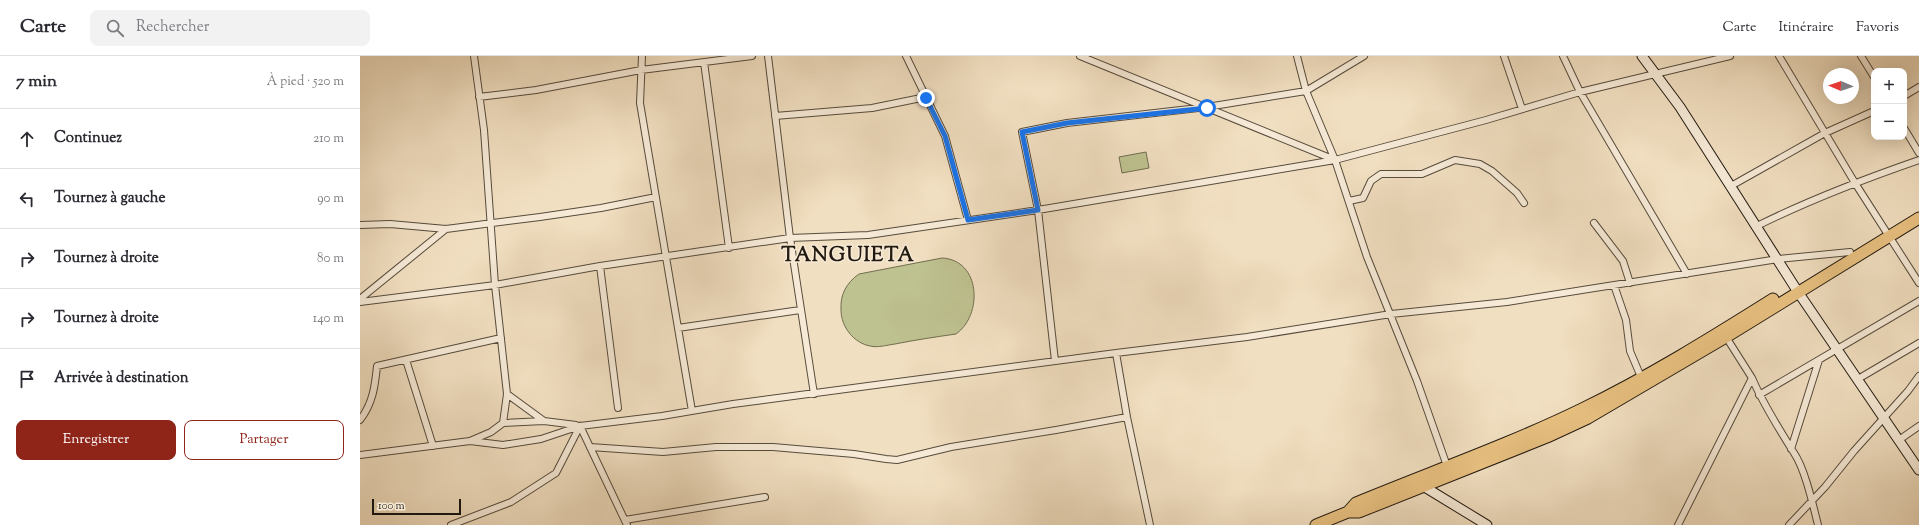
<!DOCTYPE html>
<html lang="fr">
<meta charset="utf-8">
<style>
:root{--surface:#fff;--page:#f2f2f3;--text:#2b2b33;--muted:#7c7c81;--line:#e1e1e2;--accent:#8f2418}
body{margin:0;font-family:"Sorts Mill Goudy",serif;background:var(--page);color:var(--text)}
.controls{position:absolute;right:12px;top:12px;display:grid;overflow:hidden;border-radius:8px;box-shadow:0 4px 16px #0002}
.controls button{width:36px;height:36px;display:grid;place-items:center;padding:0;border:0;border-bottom:1px solid var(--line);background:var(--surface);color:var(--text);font:20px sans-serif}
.compass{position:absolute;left:1463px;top:12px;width:36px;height:36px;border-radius:50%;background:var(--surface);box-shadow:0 4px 16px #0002;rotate:272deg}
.scale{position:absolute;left:12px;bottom:10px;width:89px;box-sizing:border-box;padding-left:4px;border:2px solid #221a10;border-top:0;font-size:11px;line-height:14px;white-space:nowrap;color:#221a10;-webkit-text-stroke:3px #f6ead7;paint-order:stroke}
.stop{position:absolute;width:12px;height:12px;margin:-9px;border:3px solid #1a73e8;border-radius:50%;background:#fff}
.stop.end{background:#1a73e8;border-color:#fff;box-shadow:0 1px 4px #0008}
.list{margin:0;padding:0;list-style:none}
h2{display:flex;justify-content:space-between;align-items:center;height:52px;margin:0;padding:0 16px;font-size:17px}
h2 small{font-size:13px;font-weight:400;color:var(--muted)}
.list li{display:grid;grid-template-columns:26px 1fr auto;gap:12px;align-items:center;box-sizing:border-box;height:60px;padding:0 16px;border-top:1px solid var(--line)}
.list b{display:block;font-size:15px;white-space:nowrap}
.list em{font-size:13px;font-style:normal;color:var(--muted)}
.actions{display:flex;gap:8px;padding:12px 16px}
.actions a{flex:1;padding:9px 0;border:1px solid var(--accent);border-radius:8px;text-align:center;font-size:14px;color:var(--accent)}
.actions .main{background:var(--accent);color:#fff}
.icon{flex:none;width:22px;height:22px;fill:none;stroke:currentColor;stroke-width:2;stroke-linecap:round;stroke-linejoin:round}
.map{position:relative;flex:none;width:1559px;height:469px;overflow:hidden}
header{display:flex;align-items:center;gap:24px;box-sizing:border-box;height:56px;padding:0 20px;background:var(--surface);border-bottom:1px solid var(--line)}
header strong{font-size:19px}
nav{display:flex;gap:22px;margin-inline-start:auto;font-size:14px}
.search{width:280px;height:36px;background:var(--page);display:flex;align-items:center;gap:10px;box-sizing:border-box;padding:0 14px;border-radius:8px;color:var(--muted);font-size:15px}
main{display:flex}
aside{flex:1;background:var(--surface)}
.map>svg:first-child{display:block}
.green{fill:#bec190;stroke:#706e50}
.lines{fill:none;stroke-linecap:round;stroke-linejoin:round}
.street-casing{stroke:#564b3c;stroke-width:8}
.secondary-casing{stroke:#221a10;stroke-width:11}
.highway-casing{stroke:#221a10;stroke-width:13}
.street{stroke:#f6ead7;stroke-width:6}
.secondary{stroke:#f6ead7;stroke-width:9}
.highway{stroke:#e8c080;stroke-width:11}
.route{stroke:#1a73e8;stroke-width:5}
.labels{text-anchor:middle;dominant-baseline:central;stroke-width:3;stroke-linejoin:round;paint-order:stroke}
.district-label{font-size:20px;font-weight:bold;letter-spacing:1px;fill:#221a10;stroke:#f6ead7}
</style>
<header>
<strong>Carte</strong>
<div class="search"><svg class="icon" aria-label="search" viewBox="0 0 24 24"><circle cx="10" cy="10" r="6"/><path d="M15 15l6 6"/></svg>Rechercher</div>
<nav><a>Carte</a><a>Itinéraire</a><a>Favoris</a></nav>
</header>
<main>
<aside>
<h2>7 min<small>À pied · 520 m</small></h2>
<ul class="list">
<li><svg class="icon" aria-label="ahead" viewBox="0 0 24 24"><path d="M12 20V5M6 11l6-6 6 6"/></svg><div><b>Continuez</b></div><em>210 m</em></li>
<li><svg class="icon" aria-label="left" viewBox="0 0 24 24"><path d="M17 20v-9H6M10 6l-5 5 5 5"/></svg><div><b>Tournez à gauche</b></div><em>90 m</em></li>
<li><svg class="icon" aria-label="right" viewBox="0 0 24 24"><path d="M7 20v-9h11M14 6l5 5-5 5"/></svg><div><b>Tournez à droite</b></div><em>80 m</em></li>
<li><svg class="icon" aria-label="right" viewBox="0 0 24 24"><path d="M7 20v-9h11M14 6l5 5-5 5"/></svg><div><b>Tournez à droite</b></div><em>140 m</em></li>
<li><svg class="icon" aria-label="arrive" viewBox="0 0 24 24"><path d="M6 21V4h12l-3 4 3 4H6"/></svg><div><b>Arrivée à destination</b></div></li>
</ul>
<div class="actions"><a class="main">Enregistrer</a><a>Partager</a></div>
</aside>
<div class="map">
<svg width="1559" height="469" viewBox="0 0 1559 469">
<rect width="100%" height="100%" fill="#f1dfc1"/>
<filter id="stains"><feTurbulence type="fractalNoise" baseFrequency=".005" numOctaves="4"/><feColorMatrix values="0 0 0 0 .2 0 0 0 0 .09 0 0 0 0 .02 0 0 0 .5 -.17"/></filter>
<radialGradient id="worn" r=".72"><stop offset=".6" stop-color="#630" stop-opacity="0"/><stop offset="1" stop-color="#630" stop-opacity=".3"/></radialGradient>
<path class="green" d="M 786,96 L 789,112 L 762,117 L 759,101 Z
M 582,202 C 621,204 623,259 596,278 C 575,281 555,284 535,288 C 527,289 518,292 510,290 C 494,287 481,271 481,254 C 480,239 486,227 499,218 Z"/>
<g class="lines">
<g class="street-casing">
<path id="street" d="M 114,0 L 124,74 L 135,229 L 147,338 L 184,365
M 282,0 L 280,47 L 332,355
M 408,0 L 430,182 L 454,338
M 546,0 L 585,80 L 608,164
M 720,0 L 975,104
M 937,0 L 946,35 L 975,104
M 1144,0 L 1162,53
M 1203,0 L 1220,36 L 1327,218
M 1419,0 L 1495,127 L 1559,227
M 1501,0 L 1514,21
M 344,6 L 369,192
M 1544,40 L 1559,31
M 119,41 L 176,34 L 281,14 L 392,0
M 415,60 L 512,52 L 566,41
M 1544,72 L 1559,97
M 1371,130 L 1465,77 L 1514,55
M 989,145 L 1003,142 L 1011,125 L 1021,118 L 1062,118 L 1095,104 L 1120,108 L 1132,115 L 1157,137 L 1164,147
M 1234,167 L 1263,205 L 1270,227
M 0,169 L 30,168 L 86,173 L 180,161 L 241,152 L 296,141
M 1397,170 C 1449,144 1504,123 1559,104
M 240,210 L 258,352
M 1254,229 L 1266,264 L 1270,295 L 1281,321
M 0,243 L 86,173
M 0,246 L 135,229 L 240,210 L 430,182 L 508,179 L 678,154 L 975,104
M 318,272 L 440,254
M 756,297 L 767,361 L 790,469
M 46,304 L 73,390
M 695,305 L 678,154 L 662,76 L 707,67 L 847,51 L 946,35 L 1004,0
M 1392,322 C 1403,348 1419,373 1434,397 C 1445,413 1453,449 1458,469
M 1498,323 L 1559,287
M 1399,339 L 1559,245
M 0,364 C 13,347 15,330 17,310 L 141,282
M 143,367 L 147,338
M 220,370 L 267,469
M 1539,384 L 1559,370
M 110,385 L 131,376 L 143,367 L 184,365 L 216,369
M 230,391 L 303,396 L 356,391 L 413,391 L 494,398 L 526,403 L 537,404 L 591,391 L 696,374 L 767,361
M 1431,393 L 1459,304
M 0,399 L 110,385 L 143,389 L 181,383 L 220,370 L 302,360 L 373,348 L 756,297 L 887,281 L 1031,258 L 1147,246 L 1418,203 L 1490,196
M 1087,410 L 1057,325 L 1007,201 L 975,104 L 1126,64 L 1220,36 L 1370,0
M 265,464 L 405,441
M 91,469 L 151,446 L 196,417 L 220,370
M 1318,469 L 1392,322 L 1366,281
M 1429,469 L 1465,431 L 1494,395 L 1548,335 L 1559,320"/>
</g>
<g class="secondary-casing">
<path id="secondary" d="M 1282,0 L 1320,51 L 1438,236 L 1559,414
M 1062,427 L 1063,430 L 1127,469"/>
</g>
<g class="highway-casing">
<path id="highway" d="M 988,456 L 996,447 C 1071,416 1148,389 1222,353 C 1288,321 1351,282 1413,243
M 956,469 L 988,456 L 999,456 L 1187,381 L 1228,362 L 1366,281 L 1559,162"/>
</g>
<use href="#street" class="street"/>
<use href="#secondary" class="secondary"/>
<use href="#highway" class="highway"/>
</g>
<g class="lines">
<path class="route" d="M 566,42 L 585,80 L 608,164 L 678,154 L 662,76 L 707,67 L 847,52"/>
</g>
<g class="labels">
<g class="district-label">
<text x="488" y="200">TANGUIETA</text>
</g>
</g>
<rect width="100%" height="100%" filter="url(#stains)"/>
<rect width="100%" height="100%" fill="url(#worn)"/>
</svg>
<div class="controls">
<button>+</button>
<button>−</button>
</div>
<svg class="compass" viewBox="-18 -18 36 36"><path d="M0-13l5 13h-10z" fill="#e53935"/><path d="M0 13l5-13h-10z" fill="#7c7c81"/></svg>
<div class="scale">100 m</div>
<div class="stop" style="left:847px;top:52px"></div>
<div class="stop end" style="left:566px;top:42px"></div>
</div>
</main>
